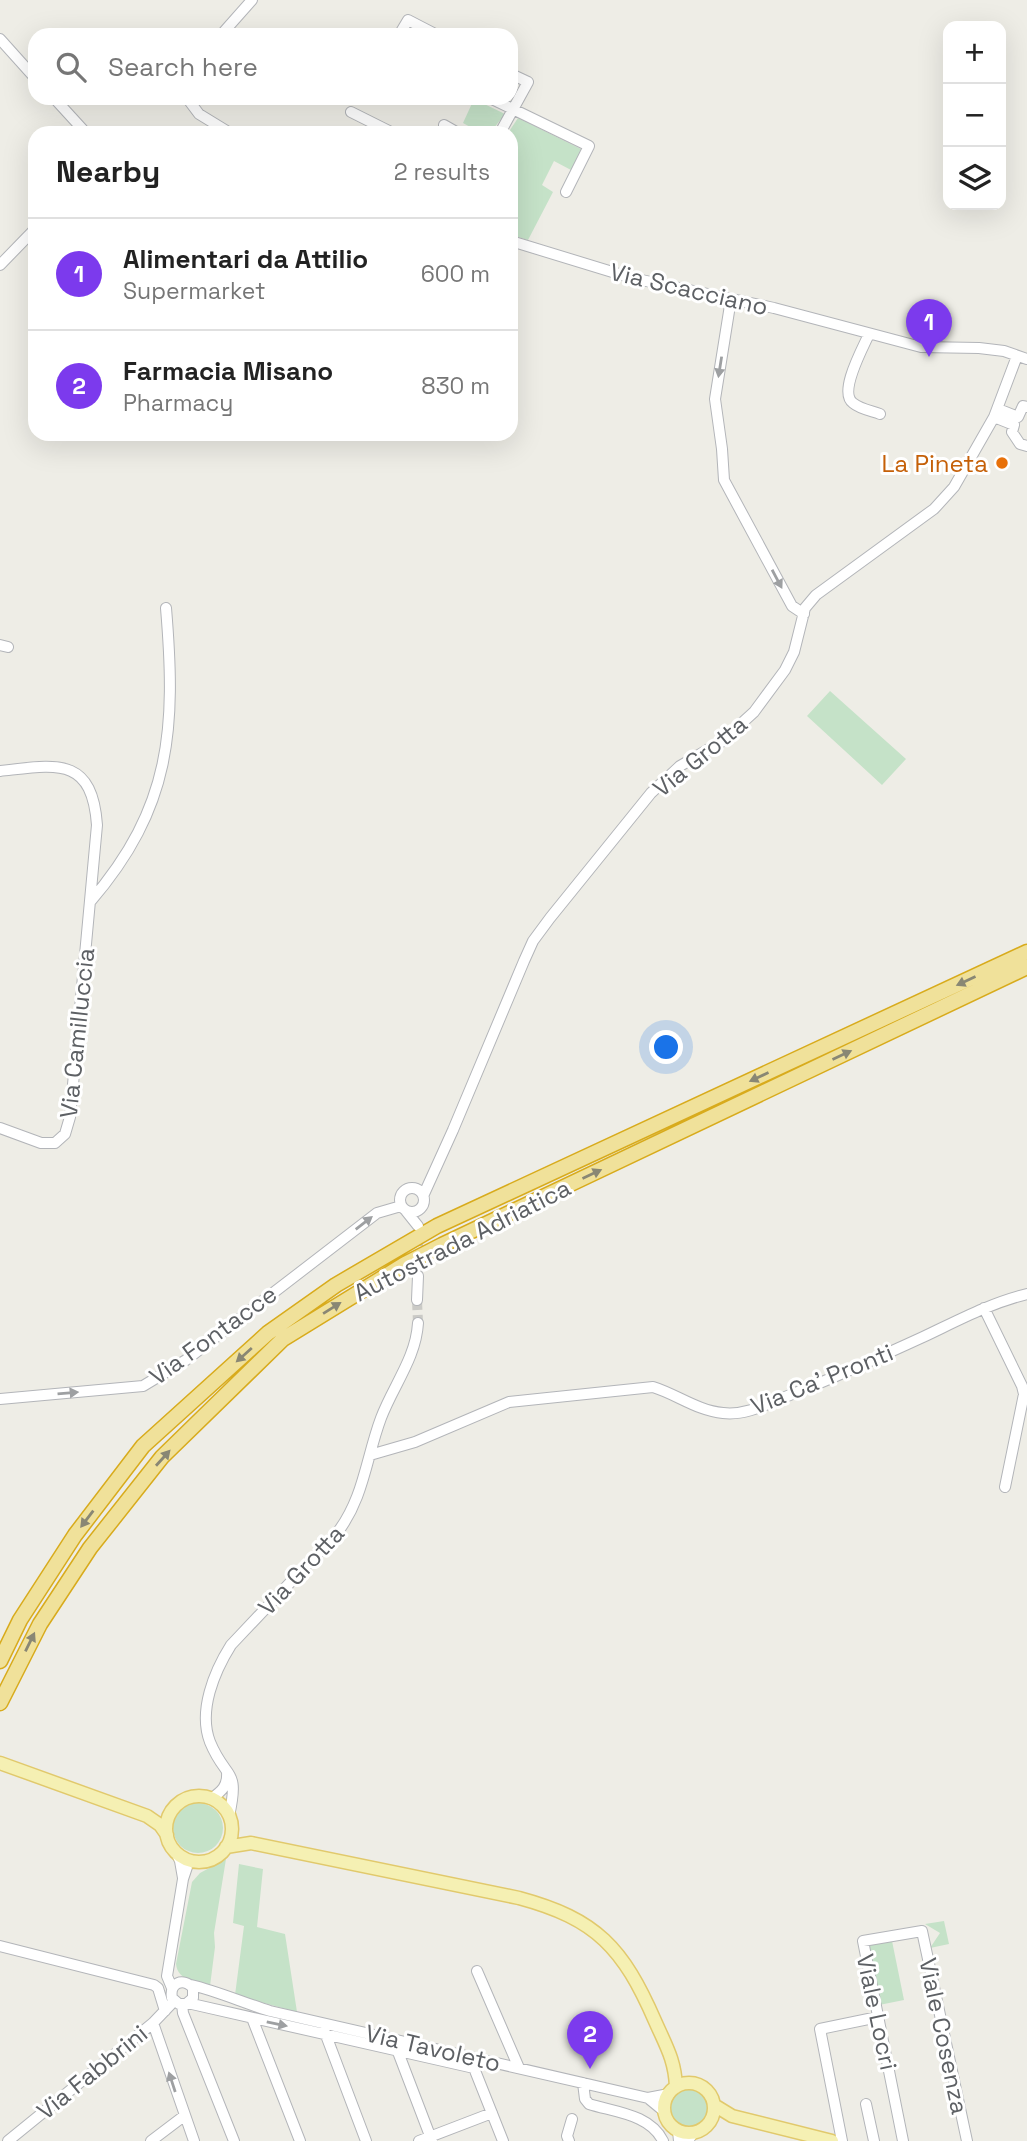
<!DOCTYPE html>
<meta charset="utf-8">
<style>
:root{--surface:#fff;--page:#f6f6f6;--text:#222;--muted:#767676;--line:#e0e0e0;--accent:#7c3aed}
body{margin:0;font-family:"Space Grotesk",sans-serif;background:var(--page);color:var(--text)}
.controls{position:absolute;right:21px;top:21px;display:grid;overflow:hidden;border-radius:14px;box-shadow:0 7px 28px #0002}
.controls button{width:63px;height:63px;display:grid;place-items:center;padding:0;border:0;border-bottom:2px solid var(--line);background:var(--surface);color:var(--text);font:35px sans-serif}
.you{position:absolute;left:667px;top:1048px;width:24px;height:24px;margin:-18px;border:5px solid #fff;border-radius:50%;background:#1a73e8;box-shadow:0 0 0 10px #1a73e833}
.badge{display:grid;place-items:center;width:46px;height:46px;border-radius:50%;background:var(--accent);color:#fff;font-size:23px;font-weight:700}
.pin{position:absolute;translate:-50% -58px;filter:drop-shadow(0 2px 4px #0008)}
.pin::after{content:'';position:absolute;top:37px;width:24px;height:21px;background:inherit;clip-path:polygon(0 0,100% 0,50% 100%)}
.list{margin:0;padding:0;list-style:none}
h2{display:flex;justify-content:space-between;align-items:center;height:91px;margin:0;padding:0 28px;font-size:30px}
h2 small{font-size:23px;font-weight:400;color:var(--muted)}
.list li{display:grid;grid-template-columns:46px 1fr auto;gap:21px;align-items:center;box-sizing:border-box;height:112px;padding:0 28px;border-top:2px solid var(--line)}
.list b{display:block;font-size:26px;white-space:nowrap}
.list p{margin:0;font-size:23px;white-space:nowrap;color:var(--muted)}
.list em{font-size:23px;font-style:normal;color:var(--muted)}
.icon{flex:none;width:38px;height:38px;fill:none;stroke:currentColor;stroke-width:2;stroke-linecap:round;stroke-linejoin:round}
.map{position:relative;flex:none;width:1027px;height:2141px;overflow:hidden}
.search{position:absolute;background:var(--surface);box-shadow:0 7px 28px #0002;left:28px;top:28px;width:490px;height:77px;display:flex;align-items:center;gap:18px;box-sizing:border-box;padding:0 24px;border-radius:21px;color:var(--muted);font-size:26px}
.panel{position:absolute;background:var(--surface);box-shadow:0 7px 28px #0002;left:28px;top:126px;width:490px;height:315px;border-radius:21px}
.map>svg:first-child{display:block}
.green{fill:#c5e2c8}
.lines{fill:none;stroke-linecap:round;stroke-linejoin:round}
.minor-tunnel{stroke:#cacac6;stroke-width:10;stroke-dasharray:10 5;stroke-linecap:butt}
.minor-casing{stroke:#b3b5b9;stroke-width:12}
.major-casing{stroke:#e1c96c;stroke-width:15}
.highway-casing{stroke:#d8ab1c;stroke-width:17}
.minor{stroke:#fff;stroke-width:10}
.major{stroke:#f5f0b3;stroke-width:12}
.highway{stroke:#f0e19a;stroke-width:14}
.oneway{fill:#9ea0a2}
.oneway2{fill:#898774}
.food-dot{fill:#e8710a;stroke:#fff;stroke-width:2.5}
.labels{text-anchor:middle;dominant-baseline:central;stroke-width:6;stroke-linejoin:round;paint-order:stroke}
.street-label{font-size:24px;fill:#5d6064;stroke:#fff}
.food-label{font-size:24px;fill:#c56008;stroke:#fff;text-anchor:end}
</style>
<div class="map">
<svg width="1027" height="2141" viewBox="0 0 1027 2141">
<rect width="100%" height="100%" fill="#eeede6"/>
<path class="green" d="M 474,99 L 505,114 L 490,133 L 481,133 L 463,123 Z
M 518,118 L 581,149 L 571,170 L 554,161 L 542,185 L 553,192 L 528,240 L 511,235 L 511,133 L 508,133 Z
M 830,691 L 906,759 L 882,785 L 807,716 Z
M173 1828a25 25 0 1 1 50 0a25 25 0 1 1-50 0Z
M 226,1859 L 214,1933 L 215,1947 L 210,1986 C 196,1982 178,1981 176,1964 L 192,1882 L 200,1873 Z
M 239,1864 L 263,1869 L 257,1927 L 285,1934 L 297,2012 L 235,1995 L 244,1926 L 233,1923 Z
M 944,1921 L 949,1944 L 930,1948 L 940,1933 L 925,1924 Z
M 892,1941 L 904,2000 L 879,2005 L 867,1946 Z
M669 2109a20 20 0 1 1 40 0a20 20 0 1 1-40 0Z"/>
<g class="lines">
<path class="minor-tunnel" d="M 418,1276 L 418,1235
M 417,1300 L 418,1323"/>
<g class="minor-casing">
<path id="minor" d="M 221,35 L 252,0
M 399,35 L 408,20 L 437,35
M 0,39 L 35,78
M 54,98 L 86,133
M 187,98 L 199,114 L 230,133
M 490,98 L 589,146 L 566,192
M 351,112 L 393,133
M 444,125 L 458,133
M 500,133 L 528,82 L 511,74
M 511,241 L 632,278 L 774,308 L 921,347 L 979,348 L 1004,351 L 1027,359
M 0,265 L 35,229
M 731,299 L 715,399 L 722,449 L 724,480 L 792,606 L 804,614
M 869,334 C 863,348 838,392 853,403 C 860,409 872,411 880,414
M 998,409 L 1018,417 L 1023,406 L 1027,407
M 994,417 L 1014,425 L 1012,432 L 1020,444 L 1027,446
M 0,645 L 8,647
M 0,771 C 55,765 92,755 97,825 L 70,1117 L 65,1134 L 55,1143 L 41,1143 L 0,1128
M 90,902 C 172,807 176,728 166,608
M400 1200a12 12 0 1 1 24 0a12 12 0 1 1-24 0Z
M 424,1194 L 453,1130 L 524,961 L 533,941 L 550,918 L 651,793 L 680,766 L 721,742 L 754,712 L 785,670 L 794,652 L 805,608 L 816,595 L 934,509 L 954,487 L 994,417 L 1017,356
M 406,1211 L 418,1226
M 417,1300 L 418,1276
M 984,1308 L 1022,1386 L 1024,1394 L 1005,1487
M 0,1399 L 143,1386 L 186,1360 L 377,1213 L 401,1206
M 370,1455 L 415,1442 L 509,1402 L 653,1387 C 676,1394 698,1411 723,1413 C 746,1416 769,1403 790,1395 C 835,1378 879,1357 923,1337 C 957,1321 990,1303 1027,1294
M 211,1799 C 222,1791 228,1786 227,1772
M 229,1816 C 240,1767 226,1781 210,1742 C 198,1711 214,1672 231,1645 L 337,1533 C 364,1498 366,1458 381,1418 C 393,1386 416,1358 418,1323
M 176,1852 L 180,1861 L 183,1878
M 0,1946 L 154,1985 L 158,1988 L 165,2011
M 477,1971 L 519,2068
M 191,1985 C 217,1991 244,2003 270,2011 L 648,2098 L 669,2094
M 172,1988 L 167,1976 L 183,1879 L 188,1864 L 193,1861
M 182,2004 L 183,2013 L 234,2141
M 186,2004 L 193,1998 L 193,1988 C 183,1977 169,1983 172,1998 L 179,2004 L 192,2004 L 474,2068
M 252,2018 L 300,2141
M 153,2023 L 194,2141
M 324,2030 L 366,2141
M 398,2052 L 432,2141
M 472,2063 L 503,2141
M 583,2083 L 585,2099 L 589,2104 C 614,2112 650,2114 663,2141
M 648,2098 L 665,2112
M 866,2104 L 874,2141
M 678,2131 L 679,2141
M 8,2141 L 153,2023 L 174,2001
M 151,2141 L 184,2116
M 419,2141 L 492,2113
M 569,2141 L 567,2136 L 572,2119
M 688,2141 L 693,2133
M 842,2141 L 820,2029 L 878,2017
M 903,2141 L 863,1941 L 922,1931 L 967,2141"/>
</g>
<g class="major-casing">
<path id="major" d="M 0,1763 L 147,1816 L 160,1825 L 167,1835
M166 1829a33 33 0 1 1 66 0a33 33 0 1 1-66 0Z
M 226,1847 L 251,1843 L 519,1898 C 597,1919 623,1948 655,2021 C 666,2046 675,2060 676,2087
M664 2108a25 25 0 1 1 50 0a25 25 0 1 1-50 0Z
M 714,2105 L 732,2116 L 832,2141"/>
</g>
<g class="highway-casing">
<path id="highway" d="M 0,1661 L 20,1620 L 75,1535 L 143,1446 L 268,1333 L 336,1285 L 437,1226 L 1027,952
M 0,1703 L 40,1624 L 90,1548 L 162,1457 L 283,1339 L 405,1264 L 442,1245 L 1027,967"/>
</g>
<use href="#minor" class="minor"/>
<use href="#major" class="major"/>
<use href="#highway" class="highway"/>
</g>
<defs><path id="oneway-solid" d="M-6-.8H1V-3.2L6.5 0L1 3.2V.8H-6Z" transform="scale(1.75)"/></defs>
<g class="oneway">
<use href="#oneway-solid" transform="translate(720 367) rotate(99)"/>
<use href="#oneway-solid" transform="translate(777 579) rotate(62)"/>
<use href="#oneway-solid" transform="translate(364 1223) rotate(-38)"/>
<use href="#oneway-solid" transform="translate(68 1393) rotate(-5)"/>
<use href="#oneway-solid" transform="translate(277 2024) rotate(12)"/>
<use href="#oneway-solid" transform="translate(172 2082) rotate(-108)"/>
</g>
<g class="oneway2">
<use href="#oneway-solid" transform="translate(966 981) rotate(155)"/>
<use href="#oneway-solid" transform="translate(842 1055) rotate(-25)"/>
<use href="#oneway-solid" transform="translate(759 1077) rotate(155)"/>
<use href="#oneway-solid" transform="translate(592 1174) rotate(-25)"/>
<use href="#oneway-solid" transform="translate(332 1308) rotate(-32)"/>
<use href="#oneway-solid" transform="translate(244 1355) rotate(138)"/>
<use href="#oneway-solid" transform="translate(163 1458) rotate(-48)"/>
<use href="#oneway-solid" transform="translate(87 1519) rotate(127)"/>
<use href="#oneway-solid" transform="translate(30 1642) rotate(-64)"/>
</g>
<circle class="food-dot" cx="1002" cy="463" r="7"/>
<g class="labels">
<g class="street-label">
<text transform="translate(689 289) rotate(13)">Via Scacciano</text>
<text transform="translate(700 756) rotate(-39)">Via Grotta</text>
<text transform="translate(77 1033) rotate(-84)">Via Camilluccia</text>
<text transform="translate(462 1240) rotate(-27)">Autostrada Adriatica</text>
<text transform="translate(213 1335) rotate(-36)">Via Fontacce</text>
<text transform="translate(822 1379) rotate(-22)">Via Ca' Pronti</text>
<text transform="translate(301 1570) rotate(-47)">Via Grotta</text>
<text transform="translate(877 2012) rotate(78)">Viale Locri</text>
<text transform="translate(944 2036) rotate(78)">Viale Cosenza</text>
<text transform="translate(433 2048) rotate(13)">Via Tavoleto</text>
<text transform="translate(92 2072) rotate(-39)">Via Fabbrini</text>
</g>
<g class="food-label">
<text x="988" y="463">La Pineta</text>
</g>
</g>
</svg>
<div class="controls">
<button>+</button>
<button>−</button>
<button><svg class="icon" aria-label="layers" viewBox="0 0 24 24"><path d="M12 4l9 5-9 5-9-5zM3 14l9 5 9-5"/></svg></button>
</div>
<div class="you"></div>
<div class="pin badge" style="left:929px;top:357px">1</div>
<div class="pin badge" style="left:590px;top:2069px">2</div>
<div class="search"><svg class="icon" aria-label="search" viewBox="0 0 24 24"><circle cx="10" cy="10" r="6"/><path d="M15 15l6 6"/></svg>Search here</div>
<section class="panel">
<h2>Nearby<small>2 results</small></h2>
<ul class="list">
<li><span class="badge">1</span><div><b>Alimentari da Attilio</b><p>Supermarket</p></div><em>600 m</em></li>
<li><span class="badge">2</span><div><b>Farmacia Misano</b><p>Pharmacy</p></div><em>830 m</em></li>
</ul>
</section>
</div>
